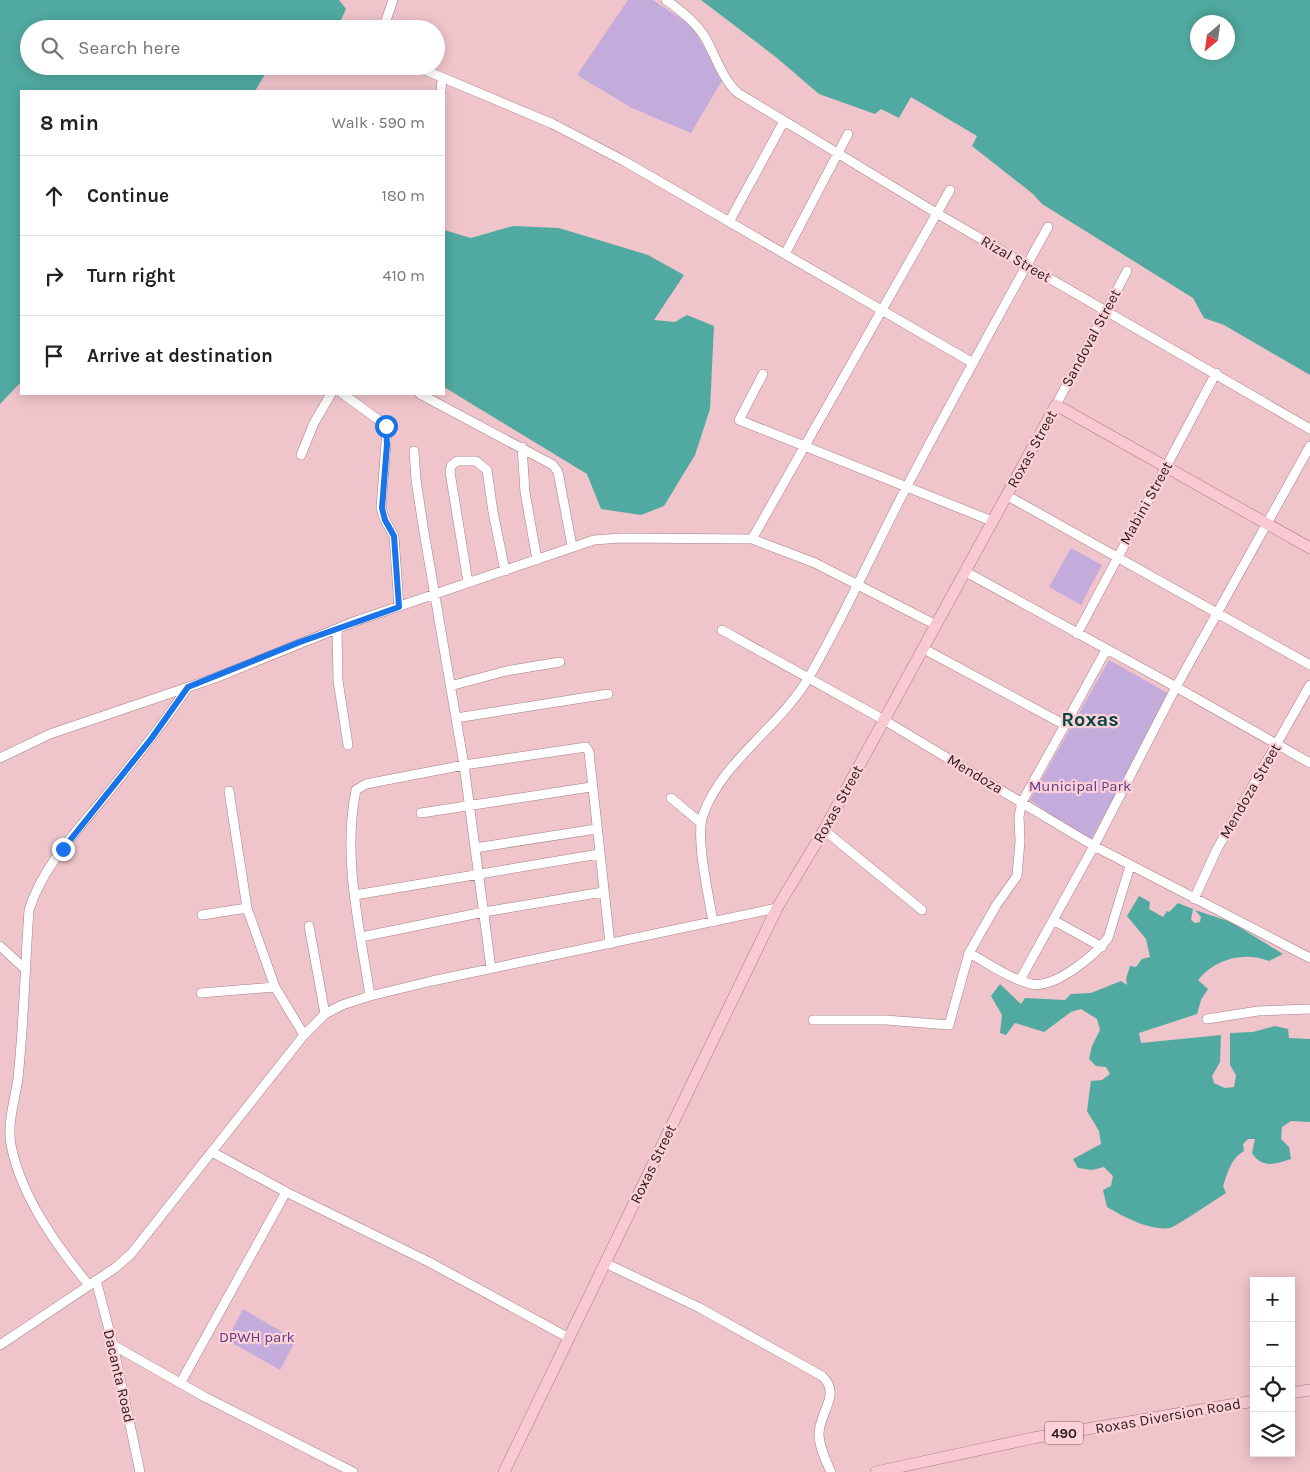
<!DOCTYPE html>
<meta charset="utf-8">
<style>
:root{--surface:#fff;--page:#f6f6f6;--text:#222;--muted:#767676;--line:#e0e0e0}
body{margin:0;font-family:Karla,sans-serif;background:var(--page);color:var(--text)}
.controls{position:absolute;right:15px;bottom:15px;display:grid;overflow:hidden;border-radius:0px;box-shadow:0 2px 12px #0003}
.controls button{width:45px;height:45px;display:grid;place-items:center;padding:0;border:0;border-bottom:1px solid var(--line);background:var(--surface);color:var(--text);font:25px sans-serif}
.compass{position:absolute;left:1190px;top:15px;width:45px;height:45px;border-radius:50%;background:var(--surface);box-shadow:0 2px 12px #0003;rotate:209deg}
.stop{position:absolute;width:15px;height:15px;margin:-11px;border:4px solid #1a73e8;border-radius:50%;background:#fff}
.stop.end{background:#1a73e8;border-color:#fff;box-shadow:0 1px 5px #0008}
.list{margin:0;padding:0;list-style:none}
h2{display:flex;justify-content:space-between;align-items:center;height:65px;margin:0;padding:0 20px;font-size:21px}
h2 small{font-size:16px;font-weight:400;color:var(--muted)}
.list li{display:grid;grid-template-columns:32px 1fr auto;gap:15px;align-items:center;box-sizing:border-box;height:80px;padding:0 20px;border-top:1px solid var(--line)}
.list b{display:block;font-size:19px;white-space:nowrap}
.list em{font-size:16px;font-style:normal;color:var(--muted)}
.icon{flex:none;width:28px;height:28px;fill:none;stroke:currentColor;stroke-width:2;stroke-linecap:round;stroke-linejoin:round}
.map{position:relative;flex:none;width:1310px;height:1472px;overflow:hidden}
.search{position:absolute;background:var(--surface);box-shadow:0 2px 12px #0003;left:20px;top:20px;width:425px;height:55px;display:flex;align-items:center;gap:12px;box-sizing:border-box;padding:0 18px;border-radius:28px;color:var(--muted);font-size:19px}
.panel{position:absolute;background:var(--surface);box-shadow:0 2px 12px #0003;left:20px;top:90px;width:425px;height:305px;border-radius:0px}
.map>svg:first-child{display:block}
.green{fill:#c3acdb}
.water{fill:#51aaa1;fill-rule:evenodd}
.lines{fill:none;stroke-linecap:round;stroke-linejoin:round}
.minor-casing{stroke:#a77f87;stroke-width:10}
.major-casing{stroke:#ae7580;stroke-width:12}
.minor{stroke:#fff;stroke-width:9}
.major{stroke:#f8c9d3;stroke-width:11}
.route{stroke:#1a73e8;stroke-width:6}
.labels{text-anchor:middle;dominant-baseline:central;stroke-width:4.5;stroke-linejoin:round;paint-order:stroke}
.shield{fill:#fdd1d8;stroke:#6a5256;stroke-width:1}
.shield-label{font-size:14px;font-weight:bold;fill:#2b1b1e}
.street-label{font-size:15px;fill:#2b1b1e;stroke:#fdd1d8}
.park-label{font-size:15px;fill:#613b82;stroke:#fdd1d8}
.district-label{font-size:20px;font-weight:bold;fill:#054641;stroke:#fdd1d8}
</style>
<div class="map">
<svg width="1310" height="1472" viewBox="0 0 1310 1472">
<rect width="100%" height="100%" fill="#efc4cb"/>
<path class="green" d="M 628,0 L 653,0 L 683,20 L 694,30 L 723,79 L 691,133 L 632,108 L 577,75 Z
M 1071,548 L 1102,565 L 1081,605 L 1049,587 Z
M 1109,660 L 1171,695 L 1090,841 L 1030,800 Z
M 243,1309 L 296,1340 L 280,1370 L 227,1340 Z"/>
<path class="water" d="M 0,0 L 339,0 L 346,9 L 340,22 L 329,29 L 29,29 L 29,66 L 270,66 L 255,91 L 21,91 L 21,382 L 0,404 Z
M 701,0 L 1310,0 L 1310,375 L 1224,325 L 1204,318 L 1193,298 L 1042,204 L 1033,194 L 972,146 L 977,136 L 911,97 L 899,118 L 881,109 L 875,114 L 819,94 L 777,58 ZM 1228,22 L 1228,52 L 1198,52 L 1198,22 Z
M 513,226 L 559,228 L 648,255 L 684,275 L 654,320 L 675,322 L 687,315 L 714,326 L 710,409 L 695,455 L 664,506 L 641,515 L 601,509 L 587,474 L 444,387 L 444,230 L 471,238 Z
M 1139,896 L 1150,902 L 1149,909 L 1163,917 L 1167,911 L 1169,912 L 1178,903 L 1193,909 L 1191,920 L 1195,923 L 1200,922 L 1201,917 L 1195,910 L 1231,922 L 1283,954 L 1269,961 C 1244,951 1215,959 1198,980 L 1208,989 L 1201,1000 L 1197,1014 L 1139,1033 L 1141,1043 L 1221,1035 L 1220,1062 L 1212,1076 L 1214,1083 L 1225,1088 L 1234,1087 L 1236,1075 L 1230,1065 L 1230,1033 L 1253,1032 L 1275,1026 L 1288,1029 L 1289,1038 L 1310,1039 L 1310,1122 L 1291,1121 L 1282,1127 L 1281,1139 L 1289,1147 L 1291,1159 C 1276,1164 1262,1169 1252,1153 L 1255,1139 L 1248,1139 L 1243,1144 L 1244,1151 C 1231,1158 1228,1172 1223,1186 L 1226,1193 C 1218,1198 1175,1227 1170,1228 C 1150,1231 1124,1217 1107,1207 L 1103,1190 L 1111,1186 L 1113,1176 L 1104,1167 L 1092,1170 L 1078,1168 L 1073,1159 L 1101,1144 L 1099,1131 L 1087,1111 L 1091,1081 L 1102,1080 L 1110,1074 L 1106,1067 L 1096,1066 L 1089,1059 L 1092,1046 L 1100,1030 L 1097,1019 L 1081,1009 L 1071,1012 L 1044,1032 L 1015,1023 L 1006,1035 L 1000,1033 L 1002,1015 L 991,996 L 1000,984 L 1021,1004 L 1025,998 L 1065,1000 L 1071,994 L 1091,993 L 1121,981 L 1127,985 L 1126,979 L 1130,966 L 1136,967 L 1142,959 L 1150,957 L 1146,939 L 1127,916 Z"/>
<g class="lines">
<g class="minor-casing">
<path id="minor" d="M 666,0 C 679,9 694,21 703,34 C 715,53 721,78 738,93 L 938,214 L 1310,429
M 383,29 L 393,0
M 415,66 L 553,124 L 624,161 L 973,363
M 441,91 L 442,78
M 729,222 L 784,121
M 785,254 L 848,134
M 763,374 L 739,420 L 992,521
M 343,394 L 384,424 L 387,430 L 381,508 L 385,520 L 394,536 L 399,607
M 420,394 L 553,465 L 558,472 L 572,546
M 1056,405 L 1127,271
M 522,447 L 525,492 L 537,560
M 414,451 L 416,480 L 424,532 L 464,765 L 491,968
M 301,455 L 314,423 L 331,394
M 1006,495 L 1310,665
M 752,539 L 950,190
M 966,572 L 1176,687 L 1310,763
M 468,582 L 450,472 L 451,466 L 457,461 L 476,461 L 487,470 L 493,512 L 505,571
M 337,629 L 338,681 L 348,745
M 722,630 L 884,720 L 1094,846 L 1310,958
M 1077,634 L 1216,373
M 924,649 L 1065,725 L 1106,650
M 450,686 L 506,671 L 560,662
M 456,718 L 608,694
M 0,758 L 50,734 L 215,678 L 356,621 L 594,540 L 621,538 L 752,539 L 815,563 L 936,625
M 229,791 L 247,908 L 275,987 L 304,1035
M 671,798 L 701,823
M 421,813 L 591,787
M 824,830 L 922,910
M 475,848 L 596,829
M 355,895 L 599,854
M 1194,899 L 1217,849 L 1310,685
M 202,915 L 247,908
M 1053,920 L 1102,947
M 713,922 C 709,896 695,838 703,815 C 722,761 780,727 809,677 C 845,615 874,549 907,486 C 953,399 1000,313 1048,227
M 309,926 L 325,1014
M 361,937 L 484,912 L 603,892
M 0,946 L 26,970
M 969,953 C 988,963 1010,979 1031,984 C 1055,989 1095,955 1108,938 L 1130,866
M 1020,980 L 1094,846 L 1176,687 L 1310,446
M 201,993 L 275,987
M 370,996 C 360,929 342,857 356,790 L 366,784 L 464,765 L 586,747 L 589,752 L 610,944
M 1207,1019 L 1258,1011 L 1310,1009
M 813,1020 L 886,1020 L 949,1025 L 969,953 L 997,904 L 1017,876 L 1020,841 L 1019,816 L 1022,802 L 1065,725
M 212,1152 L 286,1192 L 429,1262 L 569,1338
M 605,1263 L 698,1307 L 822,1376 C 842,1394 819,1412 819,1434 C 819,1447 826,1461 831,1472
M 96,1280 L 113,1345 L 140,1472
M 88,1284 C 56,1245 21,1196 11,1145 C 7,1123 15,1100 18,1078 C 24,1022 25,966 29,910 C 42,868 75,833 103,799 C 132,763 162,726 188,687
M 0,1345 L 115,1268 L 131,1254 L 304,1035 L 325,1014 L 342,1005 L 370,996 L 432,981 L 777,908
M 113,1345 L 203,1396 L 353,1472
M 181,1382 L 286,1192"/>
</g>
<g class="major-casing">
<path id="major" d="M 1291,1393 L 1310,1390
M 504,1472 L 777,908 L 824,830 L 1056,405 L 1310,548
M 876,1472 L 1033,1438 L 1254,1401"/>
</g>
<use href="#minor" class="minor"/>
<use href="#major" class="major"/>
</g>
<g class="lines">
<path class="route" d="M 63,849 L 151,739 L 188,687 L 300,642 L 399,607 L 394,536 L 385,520 L 382,508 L 387,444 L 386,426"/>
</g>
<g class="labels">
<rect class="shield" x="1045" y="1421.5" width="38" height="23" rx="4"/>
<g class="shield-label">
<text x="1064" y="1433">490</text>
</g>
<g class="street-label">
<text transform="translate(1016 259) rotate(30)">Rizal Street</text>
<text transform="translate(1091 338) rotate(-62)">Sandoval Street</text>
<text transform="translate(1032 449) rotate(-61)">Roxas Street</text>
<text transform="translate(1146 503) rotate(-61)">Mabini Street</text>
<text transform="translate(975 774) rotate(31)">Mendoza</text>
<text transform="translate(1250 791) rotate(-60)">Mendoza Street</text>
<text transform="translate(838 804) rotate(-61)">Roxas Street</text>
<text transform="translate(653 1164) rotate(-64)">Roxas Street</text>
<text transform="translate(119 1376) rotate(77)">Dacanta Road</text>
<text transform="translate(1168 1416) rotate(-10)">Roxas Diversion Road</text>
</g>
<g class="park-label">
<text x="1080" y="786">Municipal Park</text>
<text x="257" y="1337">DPWH park</text>
</g>
<g class="district-label">
<text x="1090" y="719">Roxas</text>
</g>
</g>
</svg>
<div class="controls">
<button>+</button>
<button>−</button>
<button><svg class="icon" aria-label="locate" viewBox="0 0 24 24"><circle cx="12" cy="12" r="6"/><path d="M12 2v4M12 18v4M2 12h4M18 12h4"/></svg></button>
<button><svg class="icon" aria-label="layers" viewBox="0 0 24 24"><path d="M12 4l9 5-9 5-9-5zM3 14l9 5 9-5"/></svg></button>
</div>
<svg class="compass" viewBox="-18 -18 36 36"><path d="M0-13l5 13h-10z" fill="#e53935"/><path d="M0 13l5-13h-10z" fill="#767676"/></svg>
<div class="stop" style="left:386px;top:426px"></div>
<div class="stop end" style="left:63px;top:849px"></div>
<div class="search"><svg class="icon" aria-label="search" viewBox="0 0 24 24"><circle cx="10" cy="10" r="6"/><path d="M15 15l6 6"/></svg>Search here</div>
<section class="panel">
<h2>8 min<small>Walk · 590 m</small></h2>
<ul class="list">
<li><svg class="icon" aria-label="ahead" viewBox="0 0 24 24"><path d="M12 20V5M6 11l6-6 6 6"/></svg><div><b>Continue</b></div><em>180 m</em></li>
<li><svg class="icon" aria-label="right" viewBox="0 0 24 24"><path d="M7 20v-9h11M14 6l5 5-5 5"/></svg><div><b>Turn right</b></div><em>410 m</em></li>
<li><svg class="icon" aria-label="arrive" viewBox="0 0 24 24"><path d="M6 21V4h12l-3 4 3 4H6"/></svg><div><b>Arrive at destination</b></div></li>
</ul>
</section>
</div>
